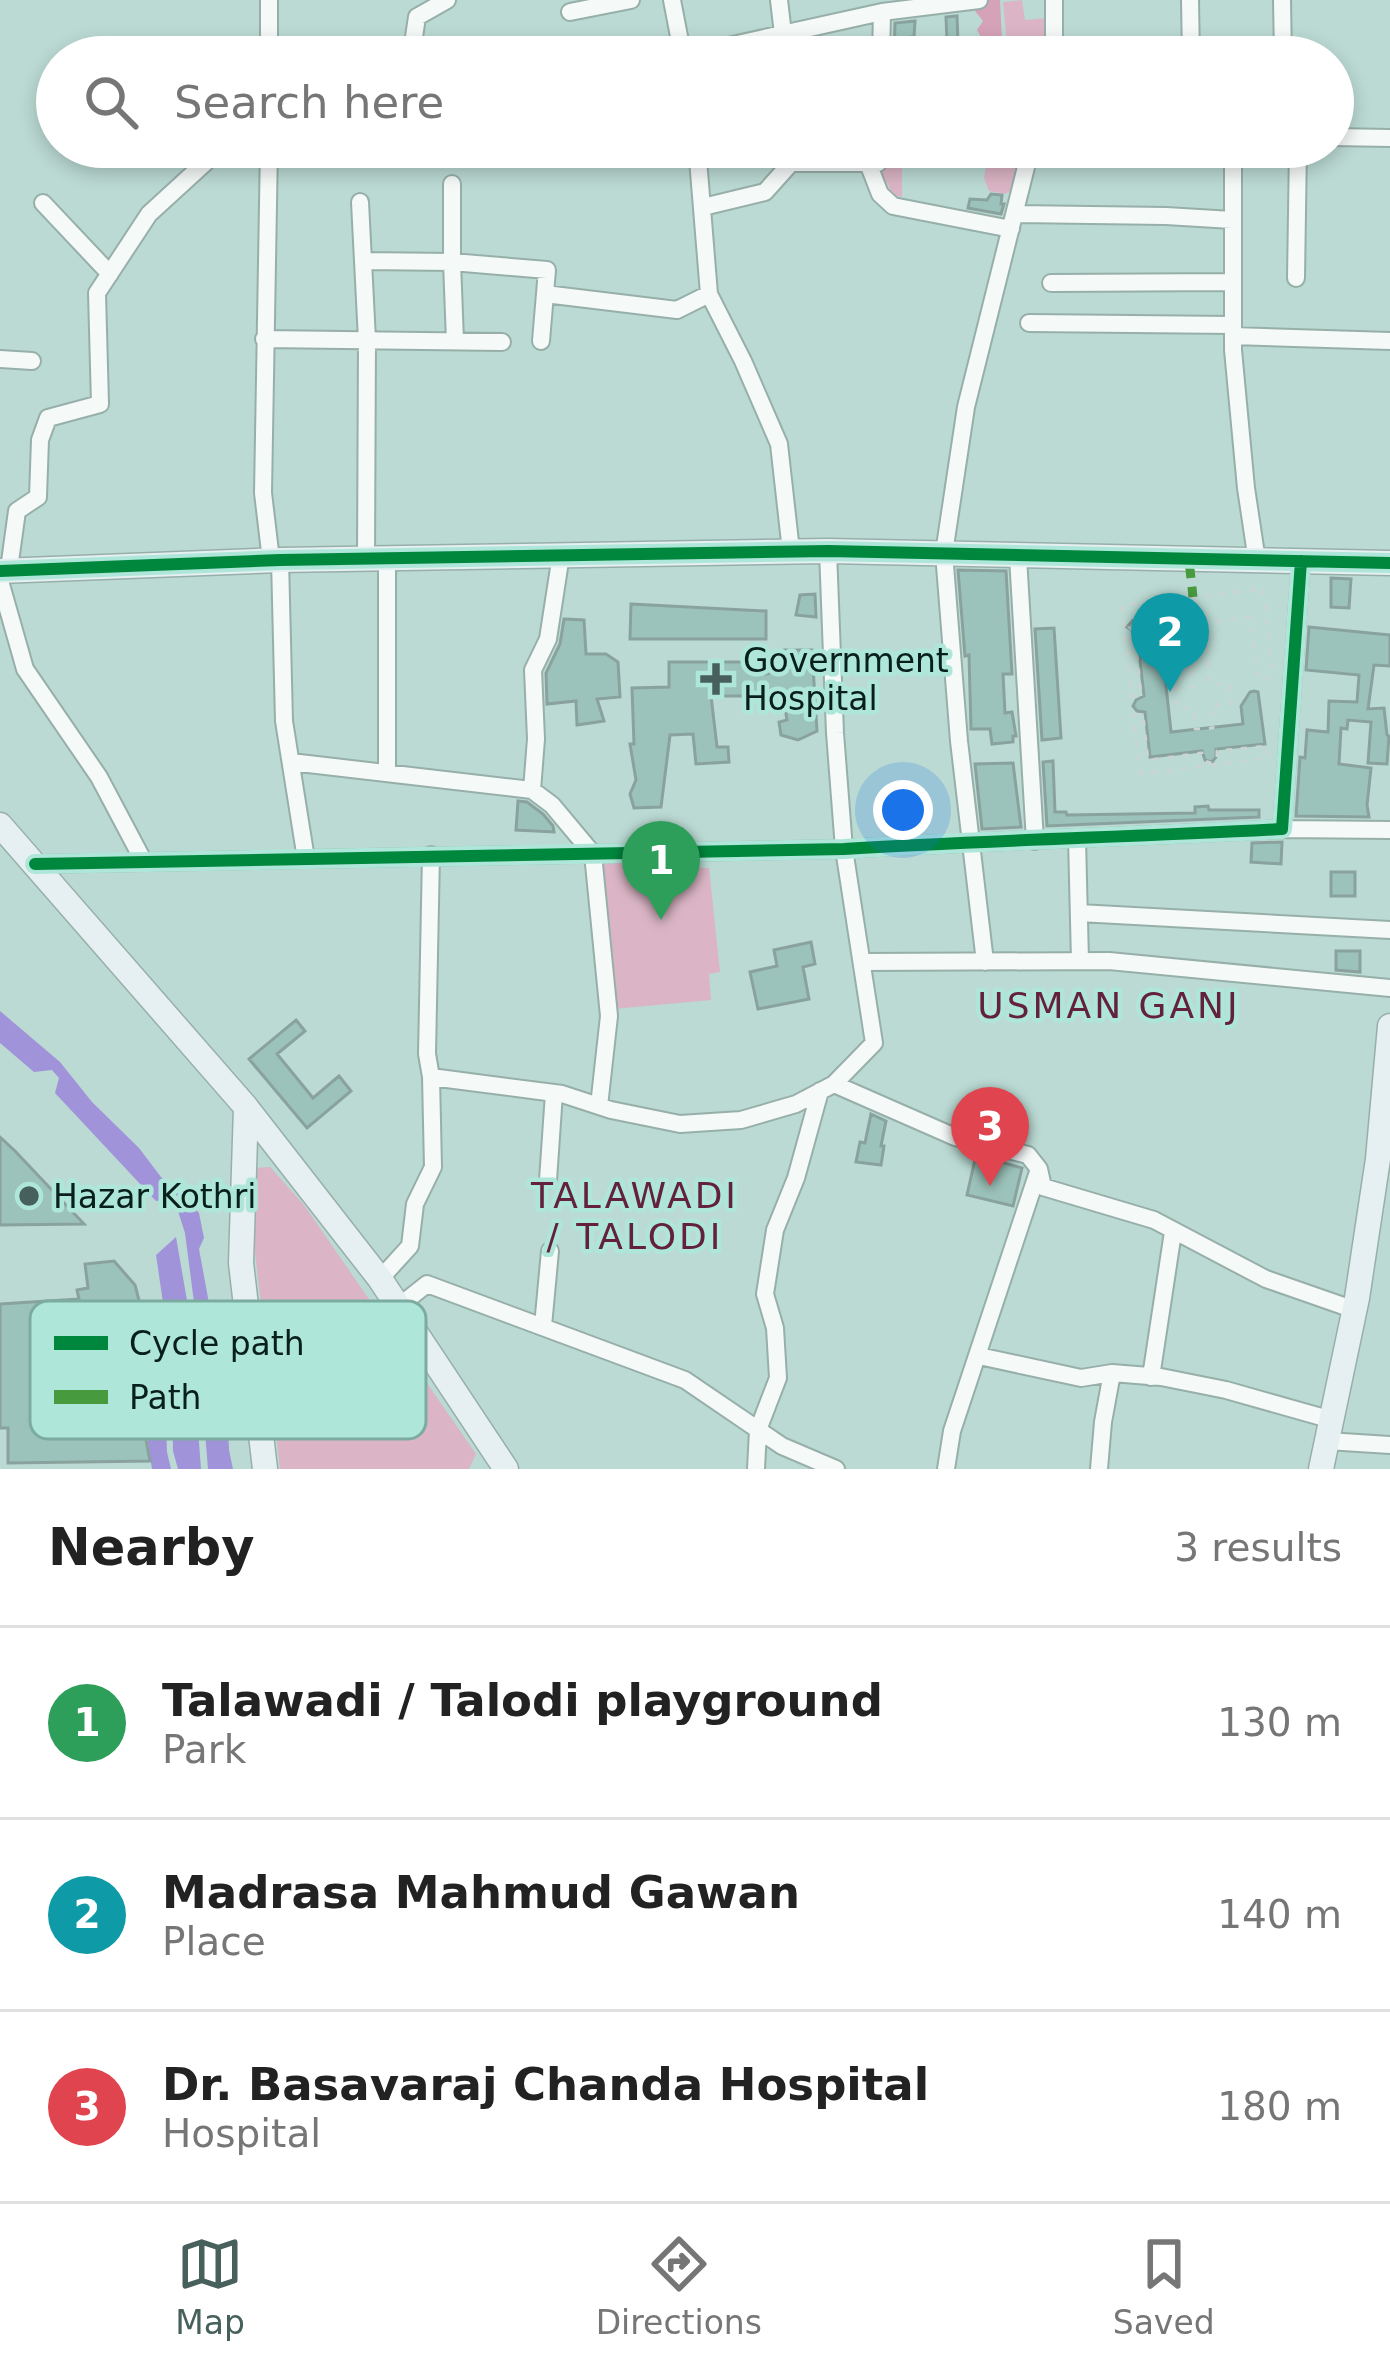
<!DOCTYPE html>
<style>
:root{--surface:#fff;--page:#f2f2f2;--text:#222;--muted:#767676;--line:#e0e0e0;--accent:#47605b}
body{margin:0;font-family:"DejaVu Sans",sans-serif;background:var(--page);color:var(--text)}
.you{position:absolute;left:903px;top:810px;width:42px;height:42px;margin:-30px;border:9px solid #fff;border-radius:50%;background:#1a73e8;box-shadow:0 0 0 18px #1a73e833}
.badge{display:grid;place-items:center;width:78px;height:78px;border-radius:50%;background:var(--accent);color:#fff;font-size:39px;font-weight:700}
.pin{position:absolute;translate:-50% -99px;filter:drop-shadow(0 3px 6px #0008)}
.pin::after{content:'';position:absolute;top:63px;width:42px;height:36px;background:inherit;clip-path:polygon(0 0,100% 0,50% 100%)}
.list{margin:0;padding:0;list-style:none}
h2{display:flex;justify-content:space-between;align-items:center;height:156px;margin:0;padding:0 48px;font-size:51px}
h2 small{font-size:39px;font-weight:400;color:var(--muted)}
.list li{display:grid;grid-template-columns:78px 1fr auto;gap:36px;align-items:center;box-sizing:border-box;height:192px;padding:0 48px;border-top:3px solid var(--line)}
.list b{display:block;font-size:45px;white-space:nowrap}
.list p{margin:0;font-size:39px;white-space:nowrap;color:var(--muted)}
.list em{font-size:39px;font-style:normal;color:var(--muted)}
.icon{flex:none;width:66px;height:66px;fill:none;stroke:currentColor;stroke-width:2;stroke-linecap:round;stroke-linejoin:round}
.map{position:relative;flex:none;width:1390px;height:1469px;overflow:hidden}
.search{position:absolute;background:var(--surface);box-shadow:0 6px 18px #0003;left:36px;right:36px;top:36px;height:132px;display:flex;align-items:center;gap:30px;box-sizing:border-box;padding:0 42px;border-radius:66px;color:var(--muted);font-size:45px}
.sheet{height:732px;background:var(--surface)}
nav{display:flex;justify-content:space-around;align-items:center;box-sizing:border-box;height:168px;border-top:3px solid var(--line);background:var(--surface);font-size:33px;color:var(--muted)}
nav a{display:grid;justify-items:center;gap:6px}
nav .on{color:var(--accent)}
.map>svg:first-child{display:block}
.green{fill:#dbb5c5}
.forest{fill:#d5a2b8}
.water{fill:#a193d9}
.building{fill:#9cc3bb;stroke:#8aa29d;stroke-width:3}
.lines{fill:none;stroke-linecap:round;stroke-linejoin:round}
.street-casing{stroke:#97afa9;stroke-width:20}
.secondary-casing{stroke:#97afa9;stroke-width:27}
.path{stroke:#cad4d2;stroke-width:3;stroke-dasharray:6 9;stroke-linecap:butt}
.street{stroke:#f5f9f8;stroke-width:16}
.secondary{stroke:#e6eff1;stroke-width:24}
.quiet{stroke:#489a3e;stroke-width:9;stroke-dasharray:18 9;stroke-linecap:butt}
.cycleway-casing{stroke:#aee7d9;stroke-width:20}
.cycleway{stroke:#00873e;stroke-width:12}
.poi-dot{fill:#47605b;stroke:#aee7d9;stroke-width:4.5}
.labels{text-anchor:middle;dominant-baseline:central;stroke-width:9;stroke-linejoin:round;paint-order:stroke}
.poi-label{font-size:33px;fill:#081f1a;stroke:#aee7d9;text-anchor:start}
.neighbourhood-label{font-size:36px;letter-spacing:3px;fill:#63213d;stroke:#aee7d9}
.key{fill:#aee7d9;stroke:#7caba0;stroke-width:3}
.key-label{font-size:33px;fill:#081f1a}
</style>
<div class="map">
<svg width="1390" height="1469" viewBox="0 0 1390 1469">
<rect width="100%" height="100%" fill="#bbdad3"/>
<path class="green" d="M 1022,0 L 1025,20 L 1047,18 L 1047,57 L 1028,54 L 1017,57 L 1016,55 L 1022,51 L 1022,37 L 1006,36 L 1003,2 Z
M 980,37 L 985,44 L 996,40 L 1003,45 L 1005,38 L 1020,38 L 1018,51 L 1007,54 L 1006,57 L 972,57 L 967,40 Z
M 1022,147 L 1026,147 L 1013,190 L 1005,194 L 989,191 L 984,178 L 988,151 L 1018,156 Z
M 880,159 L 902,159 L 902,197 L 891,195 L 888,183 L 880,184 Z
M 695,857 L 697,868 L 709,868 L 720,972 L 709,974 L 711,1000 L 614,1009 L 603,864 Z
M 270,1167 L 304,1205 L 476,1454 L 469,1469 L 280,1469 L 250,1209 L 254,1168 Z"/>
<path class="forest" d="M 976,0 L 1000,0 L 1002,40 L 985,44 L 977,30 L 983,21 L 975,11 Z"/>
<path class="water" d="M 0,1011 L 60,1062 L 92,1102 L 139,1148 L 161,1177 L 191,1203 L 199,1213 L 204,1238 L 199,1249 L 227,1401 L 229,1450 L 233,1469 L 208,1469 L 195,1310 L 185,1233 L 176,1205 L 167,1199 L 156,1201 L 55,1093 L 59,1078 L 52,1070 L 34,1072 L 0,1043 Z
M 176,1237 L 189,1312 L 201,1469 L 178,1469 L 173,1451 L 171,1357 L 156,1255 Z
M 165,1392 L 167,1452 L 171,1469 L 152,1469 L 145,1425 L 161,1420 L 159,1410 L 151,1407 L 154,1395 Z"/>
<path class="building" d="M 957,16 L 958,43 L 947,42 L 946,17 Z
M 915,21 L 914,37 L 911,37 L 916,49 L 910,57 L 894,57 L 895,23 Z
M 991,194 L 1002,195 L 1001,204 L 1004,204 L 1001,214 L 968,208 L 970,199 L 987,200 Z
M 958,570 L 1006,571 L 1012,674 L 1003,674 L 1005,713 L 1012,712 L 1016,736 L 1013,736 L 1013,742 L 992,744 L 990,729 L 971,729 L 969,655 L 965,656 Z
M 1331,578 L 1351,579 L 1349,608 L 1331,607 Z
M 815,594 L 816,617 L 796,615 L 800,595 Z
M 631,604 L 766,611 L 766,639 L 630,639 Z
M 564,619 L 584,620 L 586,654 L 606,654 L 618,662 L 620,697 L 597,699 L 604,721 L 577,725 L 576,701 L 547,704 L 546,673 L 560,644 Z
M 1133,620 L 1143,625 L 1181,621 L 1185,655 L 1163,658 L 1171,732 L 1243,724 L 1241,706 L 1250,692 L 1254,691 L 1258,692 L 1265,744 L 1216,749 L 1216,757 L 1212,762 L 1205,760 L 1202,751 L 1150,757 L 1145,712 L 1137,711 L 1133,706 L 1136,700 L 1144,696 L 1137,634 L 1127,627 Z
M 1309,627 L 1390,635 L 1390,666 L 1374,665 L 1368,709 L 1384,708 L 1387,735 L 1389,736 L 1387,764 L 1368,763 L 1371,722 L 1348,720 L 1347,729 L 1341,728 L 1339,764 L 1371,768 L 1367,805 L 1369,817 L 1296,816 L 1300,757 L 1305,758 L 1307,730 L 1328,732 L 1329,701 L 1357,702 L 1359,675 L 1306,670 Z
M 1054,628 L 1061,738 L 1042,740 L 1035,629 Z
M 785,650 L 812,650 L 817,731 L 798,740 L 781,735 L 779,722 L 787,720 L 783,696 L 711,696 L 717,747 L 728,747 L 729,762 L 696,764 L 693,734 L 670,735 L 661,807 L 634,808 L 630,794 L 636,780 L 630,744 L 634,744 L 632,688 L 669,687 L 669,662 L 766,662 L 766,674 L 789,669 Z
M 1053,761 L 1055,812 L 1066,812 L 1067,815 L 1195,813 L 1195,807 L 1208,806 L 1209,810 L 1259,810 L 1259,817 L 1047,826 L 1043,762 Z
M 1013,763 L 1021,827 L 982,829 L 975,764 Z
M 518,801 L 527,802 L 543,814 L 553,826 L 554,832 L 516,830 Z
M 1282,842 L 1281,864 L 1251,862 L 1252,843 Z
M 1331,872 L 1355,872 L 1355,896 L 1331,896 Z
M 811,942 L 815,964 L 803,967 L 809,999 L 758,1009 L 750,972 L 777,966 L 774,950 Z
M 1336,951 L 1360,951 L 1360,972 L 1336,970 Z
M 296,1020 L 305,1031 L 277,1054 L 313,1098 L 339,1076 L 351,1091 L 307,1128 L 249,1059 Z
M 871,1114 L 886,1121 L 881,1146 L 884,1146 L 881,1165 L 856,1162 L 860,1142 L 865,1143 Z
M 0,1137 L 15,1151 L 84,1224 L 0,1225 Z
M 976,1155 L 1022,1168 L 1013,1206 L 967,1195 Z
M 114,1261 L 135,1285 L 141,1308 L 148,1378 L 138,1381 L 137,1393 L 150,1461 L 8,1463 L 8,1428 L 0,1428 L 0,1304 L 79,1299 L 77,1290 L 88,1288 L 85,1264 Z"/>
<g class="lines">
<g class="street-casing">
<path id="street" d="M 269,0 L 269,57
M 672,0 L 683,57
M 779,0 L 783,34
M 1190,0 L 1191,57
M 1282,0 L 1283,57
M 570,12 L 631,0
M 683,56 L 882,12 L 979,0
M 411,57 L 417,17 L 447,0
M 881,57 L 882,12
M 1050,57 L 1054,39 L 1054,0
M 1333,137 L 1390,138
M 269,147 L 263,493 L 271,560
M 697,147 L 709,294 L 743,361 L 779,444 L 791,551
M 1233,147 L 1233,350 L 1246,488 L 1257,561
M 868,163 L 880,194 L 893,206 L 1011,229
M 360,202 L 367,340 L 366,558
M 43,203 L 110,274
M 703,207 L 765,192 L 791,163 L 878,163 L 878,147
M 1015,214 L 1166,216 L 1232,220
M 363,261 L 452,262 L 452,184
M 1296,278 L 1298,147
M 1051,283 L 1232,282
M 545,294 L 677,310 L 709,294
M 1029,323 L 1233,325
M 1233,336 L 1390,341
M 264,339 L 502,342
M 455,341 L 452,262 L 547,270 L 541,341
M 0,359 L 32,361
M 1018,557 L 1035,841
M 387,558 L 387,773
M 280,560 L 284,721 L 306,859
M 9,569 L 17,511 L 38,497 L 40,440 L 48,418 L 100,404 L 97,293 L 149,214 L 208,160 L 226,151 L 268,149
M 0,581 L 25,669 L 99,777 L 144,862
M 291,762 L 532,790 L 536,739 L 533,670 L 548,639 L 561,555
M 532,790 L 552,805 L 593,854 L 609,1016 L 599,1106
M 1282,829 L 1390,830
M 1077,839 L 1080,961
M 35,864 L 844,849 C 990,840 1136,837 1282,829 L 1301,561
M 1079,913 L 1390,930
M 864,962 L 1109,961 L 1390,988
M 985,962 L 959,741 L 944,553 L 966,407 L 1031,147
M 431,1077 L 562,1094 L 611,1110 L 680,1124 L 741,1120 L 796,1104 L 834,1084 L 874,1043 L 844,849 L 835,733 L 828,551
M 834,1084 L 955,1137 L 1028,1155 L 1039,1169 L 1043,1187 L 1154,1220 L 1266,1279 L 1355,1310
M 548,1180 L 554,1093
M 380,1279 L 410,1246 L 415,1204 L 433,1167 L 431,1077 L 427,1054 L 431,855
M 398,1307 L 427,1284 L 685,1380 L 782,1446 L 836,1469
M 543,1326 L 550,1251
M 979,1356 L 1081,1378 L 1112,1373 L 1161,1377 L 1226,1390 L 1332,1420
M 1151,1377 L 1173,1232
M 1327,1441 L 1390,1445
M 756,1469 L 758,1430 L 778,1378 L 775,1328 L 765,1294 L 775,1230 L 796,1178 L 820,1091
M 946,1469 L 952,1431 L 1038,1172
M 1099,1469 L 1103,1422 L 1112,1373"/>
</g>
<g class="secondary-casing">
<path id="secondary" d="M 0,571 L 280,560 L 828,551 L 1390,563
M 0,825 L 246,1107 L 380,1279 L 506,1469
M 246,1107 L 241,1263 L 265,1469
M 1321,1469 L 1357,1298 L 1378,1159 L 1390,1026"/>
</g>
<path class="path" d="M 1263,589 L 1273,677 L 1258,679 L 1250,617 L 1188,625 L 1186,619 L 1144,624 L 1141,620 L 1135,618 L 1130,621 L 1129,627 L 1135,633 L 1141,695 L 1132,696 L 1122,605 Z
M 1205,646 L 1210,685 L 1229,683 L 1232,703 L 1211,706 L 1213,728 L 1195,729 L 1193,708 L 1178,709 L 1175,689 L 1193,687 L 1189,648 Z
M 1133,715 L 1143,715 L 1148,760 L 1202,753 L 1204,761 L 1211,763 L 1217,760 L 1217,751 L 1267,746 L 1268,758 L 1140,774 Z"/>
<use href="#street" class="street"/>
<use href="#secondary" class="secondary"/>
<path class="quiet" d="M 1189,560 L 1193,597
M 1196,625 L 1199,647"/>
<g class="cycleway-casing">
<path id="cycleway" d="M 0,571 L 280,560 L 828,551 L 1390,563
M 35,864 L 844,849 C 990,840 1136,837 1282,829 L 1301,561"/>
</g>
<use href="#cycleway" class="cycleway"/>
</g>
<g class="poi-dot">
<path d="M710 661h12v12h12v12h-12v12h-12v-12h-12v-12h12z"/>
<circle cx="29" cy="1196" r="12"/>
</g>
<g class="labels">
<g class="poi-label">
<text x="743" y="660">Government<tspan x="743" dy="38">Hospital</tspan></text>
<text x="53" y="1196">Hazar Kothri</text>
</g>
<g class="neighbourhood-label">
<text x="1109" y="1005">USMAN GANJ</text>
<text x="635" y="1195">TALAWADI<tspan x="635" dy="41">/ TALODI</tspan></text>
</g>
</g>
<rect x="30" y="1301" width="396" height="138" rx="18" class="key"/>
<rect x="54" y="1336" width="54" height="14" fill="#00873e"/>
<rect x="54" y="1390" width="54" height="14" fill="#489a3e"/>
<g class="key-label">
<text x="129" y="1355">Cycle path</text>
<text x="129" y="1409">Path</text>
</g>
</svg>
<div class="you"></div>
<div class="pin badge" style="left:661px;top:920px;background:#2e9e5b">1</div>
<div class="pin badge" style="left:1170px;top:692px;background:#0f9aa8">2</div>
<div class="pin badge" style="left:990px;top:1186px;background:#e0444e">3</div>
<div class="search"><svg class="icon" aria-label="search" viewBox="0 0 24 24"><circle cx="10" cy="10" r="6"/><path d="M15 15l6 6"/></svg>Search here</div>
</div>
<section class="sheet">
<h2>Nearby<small>3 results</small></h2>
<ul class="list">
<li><span class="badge" style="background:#2e9e5b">1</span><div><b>Talawadi / Talodi playground</b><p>Park</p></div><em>130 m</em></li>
<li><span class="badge" style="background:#0f9aa8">2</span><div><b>Madrasa Mahmud Gawan</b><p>Place</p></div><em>140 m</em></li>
<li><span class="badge" style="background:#e0444e">3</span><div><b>Dr. Basavaraj Chanda Hospital</b><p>Hospital</p></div><em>180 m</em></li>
</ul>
</section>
<nav>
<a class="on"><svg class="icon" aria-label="map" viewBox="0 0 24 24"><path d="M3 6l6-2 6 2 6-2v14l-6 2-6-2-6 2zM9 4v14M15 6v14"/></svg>Map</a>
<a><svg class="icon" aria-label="directions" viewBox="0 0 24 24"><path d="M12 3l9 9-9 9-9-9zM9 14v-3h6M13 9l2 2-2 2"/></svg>Directions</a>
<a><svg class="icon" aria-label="saved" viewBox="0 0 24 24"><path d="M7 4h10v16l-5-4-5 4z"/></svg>Saved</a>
</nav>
